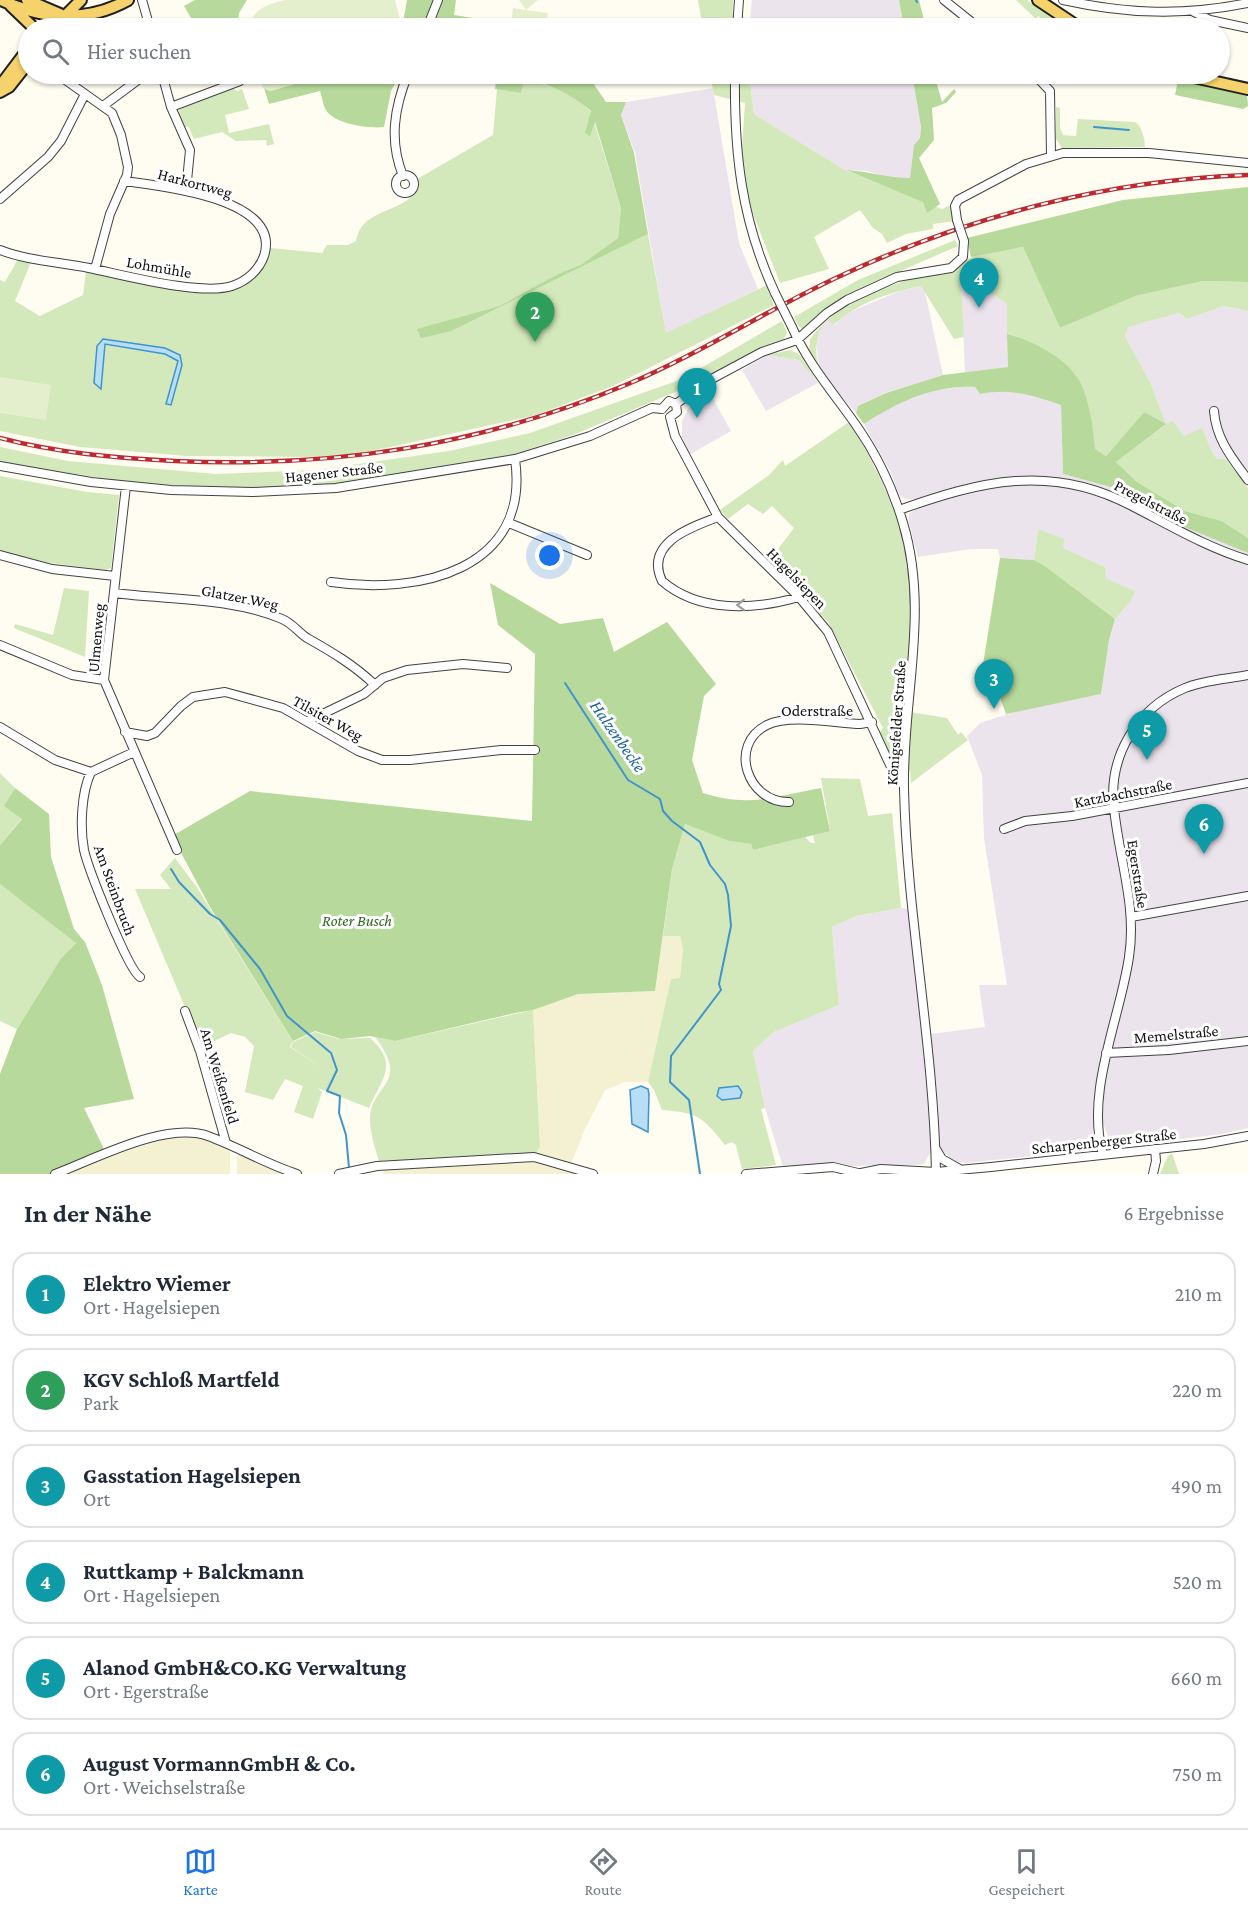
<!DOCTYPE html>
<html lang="de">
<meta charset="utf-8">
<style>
:root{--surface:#fff;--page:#f6f6f7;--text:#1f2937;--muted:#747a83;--line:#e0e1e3;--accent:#1a73e8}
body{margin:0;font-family:"Crimson Pro",serif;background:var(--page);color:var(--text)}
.you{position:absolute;left:550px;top:556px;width:21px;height:21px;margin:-15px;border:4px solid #fff;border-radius:50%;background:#1a73e8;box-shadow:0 0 0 9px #1a73e833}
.badge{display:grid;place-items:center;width:39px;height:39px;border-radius:50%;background:var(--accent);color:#fff;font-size:20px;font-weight:700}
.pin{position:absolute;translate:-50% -50px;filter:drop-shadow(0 2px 3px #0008)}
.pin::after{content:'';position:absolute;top:32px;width:21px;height:18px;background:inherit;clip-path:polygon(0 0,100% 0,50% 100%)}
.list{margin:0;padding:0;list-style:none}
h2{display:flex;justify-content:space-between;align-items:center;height:78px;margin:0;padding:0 24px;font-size:26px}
h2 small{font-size:20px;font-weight:400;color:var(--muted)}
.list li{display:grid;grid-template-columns:39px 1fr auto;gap:18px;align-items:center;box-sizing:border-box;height:84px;margin:0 12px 12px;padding:0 12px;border:2px solid var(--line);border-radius:18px}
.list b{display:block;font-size:22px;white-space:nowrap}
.list p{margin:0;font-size:20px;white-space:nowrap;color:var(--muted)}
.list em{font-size:20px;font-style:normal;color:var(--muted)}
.icon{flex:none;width:33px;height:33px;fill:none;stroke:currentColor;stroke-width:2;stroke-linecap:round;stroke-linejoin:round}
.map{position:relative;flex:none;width:1248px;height:1174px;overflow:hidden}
.search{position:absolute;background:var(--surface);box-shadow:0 2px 4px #0004;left:18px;right:18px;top:18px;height:66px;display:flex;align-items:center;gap:15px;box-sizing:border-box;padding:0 21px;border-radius:33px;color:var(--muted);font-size:22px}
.sheet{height:654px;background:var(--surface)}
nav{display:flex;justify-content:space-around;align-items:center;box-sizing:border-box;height:84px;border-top:2px solid var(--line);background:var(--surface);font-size:16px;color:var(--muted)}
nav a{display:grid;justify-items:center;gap:3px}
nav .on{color:var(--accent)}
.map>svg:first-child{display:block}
.industrial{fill:#ece4ed}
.farmland{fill:#f4f1d2}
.green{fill:#d3e9bb;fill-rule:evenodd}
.forest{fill:#b7d99b}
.pitch{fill:#e4f0cd}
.water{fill:#b7def5;stroke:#4094cb;stroke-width:1.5}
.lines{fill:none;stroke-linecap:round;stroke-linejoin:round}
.stream{stroke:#4094cb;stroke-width:2}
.minor-casing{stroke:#424242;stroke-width:10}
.major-casing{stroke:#202020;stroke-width:14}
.minor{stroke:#fff;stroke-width:8}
.major{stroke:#f5d26b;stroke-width:10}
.rail-casing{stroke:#bd2931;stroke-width:4.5}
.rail{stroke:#fff;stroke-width:2;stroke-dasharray:7;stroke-linecap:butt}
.minor-bridge-casing{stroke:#424242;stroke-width:10;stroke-linecap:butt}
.minor-bridge{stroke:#fff;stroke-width:8}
.oneway{stroke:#9f9f9f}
.labels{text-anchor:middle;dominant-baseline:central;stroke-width:6;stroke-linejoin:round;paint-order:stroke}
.street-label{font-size:16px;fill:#0f0f0f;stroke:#fff}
.park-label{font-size:16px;font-style:italic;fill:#2f6620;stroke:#fff}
.water-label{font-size:18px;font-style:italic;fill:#1a669f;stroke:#fff}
</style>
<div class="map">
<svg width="1248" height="1174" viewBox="0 0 1248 1174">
<rect width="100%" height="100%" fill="#fffcf1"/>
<path class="industrial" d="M 752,0 L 899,0 L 904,28 L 749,28 Z
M 749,74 L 912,74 L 921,127 L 920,138 L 914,145 L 910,178 L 891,178 L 867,171 L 845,170 L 754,114 Z
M 713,88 L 739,243 L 758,289 L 666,334 L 635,153 L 621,115 L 626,102 Z
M 961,282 L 986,289 L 1007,304 L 1008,367 L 965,373 Z
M 921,286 L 925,292 L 943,375 L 885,393 L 858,406 L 856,413 L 825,378 L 819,366 L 816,343 L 822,327 L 827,320 L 835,325 L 844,314 L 900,291 Z
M 1224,306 L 1248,311 L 1248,488 L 1226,459 L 1218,459 L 1213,454 L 1202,429 L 1184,436 L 1166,424 L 1151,384 L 1125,336 L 1127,327 L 1179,313 L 1187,319 Z
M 767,355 L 799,360 L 818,383 L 766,411 L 742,370 Z
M 961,387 L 975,387 L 980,394 L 1000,390 L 1023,392 L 1061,405 L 1063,474 L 1114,488 L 1177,524 L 1248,553 L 1248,1128 L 1222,1134 L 1122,1146 L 1110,1142 L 1104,1126 L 1093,1125 L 1093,1142 L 1083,1151 L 965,1163 L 954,1162 L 942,1150 L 930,1153 L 924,1164 L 917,1165 L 783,1167 L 765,1108 L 753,1051 L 774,1032 L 839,1005 L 832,927 L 856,916 L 901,908 L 908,909 L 923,1035 L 985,1027 L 979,985 L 1007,985 L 984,838 L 982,775 L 967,736 L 980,723 L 1014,712 L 1101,694 L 1109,640 L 1115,619 L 1130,602 L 1105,579 L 1105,567 L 1062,548 L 1038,529 L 1034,560 L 1000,558 L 998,549 L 971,549 L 918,557 L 908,520 L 909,514 L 918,508 L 915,499 L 905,499 L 899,495 L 891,473 L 864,424 L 891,406 L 935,390 Z
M 707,388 L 731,431 L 689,455 L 682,437 L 682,421 L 694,398 Z"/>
<path class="farmland" d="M 663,936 L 680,936 L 683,948 L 680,979 L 648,1082 L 625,1082 L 605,1090 L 585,1129 L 571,1164 L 535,1154 L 540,1147 L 533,1010 L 578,994 L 655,991 Z
M 196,1136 L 230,1151 L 230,1174 L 67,1174 L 66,1171 L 169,1137 Z
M 240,1154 L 268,1164 L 287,1174 L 237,1174 L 237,1156 Z
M 535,1158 L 583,1174 L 383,1174 L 383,1169 Z"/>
<path class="green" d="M 698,0 L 733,0 L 732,28 L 703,28 Z
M 1016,0 L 1027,0 L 1068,28 L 1056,28 L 1038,16 L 1036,19 Z
M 710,74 L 749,74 L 754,114 L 845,170 L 942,209 L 951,205 L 955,221 L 933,224 L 933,229 L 906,234 L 887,243 L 882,234 L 873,228 L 860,210 L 814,237 L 829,269 L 780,283 L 751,209 L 741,161 L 745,103 L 714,95 Z
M 525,79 L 559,89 L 576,98 L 591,112 L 621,208 L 618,238 L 582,265 L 560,273 L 512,301 L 648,234 L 666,333 L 767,285 L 774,305 L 613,386 L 536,415 L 363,453 L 318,457 L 187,456 L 80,447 L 0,431 L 0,280 L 5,282 L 18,259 L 31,262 L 15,301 L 40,316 L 83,295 L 86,271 L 203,293 C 238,293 258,281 270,248 L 322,253 L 327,245 L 348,245 L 356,241 C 357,237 358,231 361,228 C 375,206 419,210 419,178 L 493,135 L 497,89 L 521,93 ZM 103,339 L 180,355 L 182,365 L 171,405 L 178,361 L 165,354 L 105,344 L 101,388 L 98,343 Z
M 231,87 L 237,91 L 242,89 L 249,109 L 225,115 L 229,133 L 269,124 L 274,144 L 267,146 L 266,140 L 236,141 L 222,132 L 194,139 L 188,126 L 184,128 L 178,114 L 181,107 Z
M 1056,107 L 1060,108 L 1060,128 L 1063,135 L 1076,136 L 1078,119 L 1135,122 C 1142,126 1145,140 1145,147 L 1062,148 L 1056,139 Z
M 955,240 L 958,246 L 868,285 L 804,329 L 799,327 L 794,317 L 858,280 Z
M 1023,247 L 1060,328 L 1134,296 L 1203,281 L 1248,282 L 1248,311 L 1224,306 L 1187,319 L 1179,313 L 1128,327 L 1125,336 L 1151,384 L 1166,424 L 1173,421 L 1184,436 L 1202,428 L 1213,454 L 1218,459 L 1226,459 L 1248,488 L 1248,538 L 1222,521 L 1185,511 L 1137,482 L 1116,462 L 1165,425 L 1144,412 L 1106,456 L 1095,449 C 1094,434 1085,389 1077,377 C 1066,359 1028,339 1007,334 L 1007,304 L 986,289 L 961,283 L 964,337 L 954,339 L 921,286 C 892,292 855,303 834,325 L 827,320 C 815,336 813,353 821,371 L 809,350 L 810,339 C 844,294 902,282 952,267 C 960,265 965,260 973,257 C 988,252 1007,250 1023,247 Z
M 782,321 L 787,332 L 784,339 L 768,345 L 699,382 L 573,435 L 512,455 L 420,472 L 338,485 L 237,489 L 125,482 L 0,462 L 0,447 L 68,461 L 216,474 L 316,470 L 449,451 L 530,433 L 682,379 Z
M 790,350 L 799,354 L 818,383 L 799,360 L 767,355 Z
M 849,422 C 880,472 907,527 911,588 C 915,629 906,670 903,711 L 947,718 L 958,735 L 961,732 L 968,740 L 911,783 L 910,771 L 899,769 L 897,785 L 879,733 L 883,728 L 828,622 L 769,561 L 794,528 L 772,506 L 763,514 L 748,504 L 728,519 L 720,510 L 769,475 L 783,460 L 785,466 Z
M 0,476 L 87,492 L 119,495 L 111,568 L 105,570 L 49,563 L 0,551 Z
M 1038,529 L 1064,539 L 1063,548 L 1105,567 L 1106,579 L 1135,591 L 1130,602 L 1115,619 L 1045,566 L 1034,560 Z
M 64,588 L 89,591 L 85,657 L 14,628 L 15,624 L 53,635 Z
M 0,773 L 15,788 L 5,806 L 22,818 L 0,845 Z
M 821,778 L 860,779 L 868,816 L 892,813 L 901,908 L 856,916 L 832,927 L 839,1005 L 774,1032 L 753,1051 L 765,1108 L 761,1109 L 776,1165 L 742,1169 L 736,1145 L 732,1142 L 725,1145 C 702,1116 698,1113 662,1110 L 654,1090 L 648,1082 L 671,979 L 680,978 L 683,949 L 680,936 L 663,936 L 672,869 L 685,824 L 729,841 L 751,844 L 753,850 L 805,837 L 811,843 L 815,843 L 813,835 L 830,830 Z
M 175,858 L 196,886 L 293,1041 L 290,1047 L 324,1069 L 291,1047 L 293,1042 L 315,1032 L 339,1039 L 370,1038 C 400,1064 381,1080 369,1108 L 318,1088 L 322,1092 L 313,1119 L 294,1112 L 303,1086 L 285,1079 L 273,1100 L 245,1092 L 254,1046 L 245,1037 L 231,1033 L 202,1047 L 135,889 L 171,889 L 160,875 Z
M 0,884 L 77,942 L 61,958 L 17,1029 L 0,1021 Z
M 533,1010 L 540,1147 L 535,1154 L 379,1161 C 375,1148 370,1133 370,1119 C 370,1084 412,1085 375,1037 L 395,1041 Z
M 1172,1153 L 1179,1174 L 1160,1174 L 1168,1156 Z"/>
<path class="forest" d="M 195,0 L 247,0 L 239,13 L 237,28 L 197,28 L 184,6 Z
M 407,0 L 456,0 L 454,15 L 538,28 L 503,28 L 458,21 L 456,28 L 402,28 Z
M 899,0 L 919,0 L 926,28 L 904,28 Z
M 330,74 L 451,74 L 450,84 L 398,78 L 391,91 L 384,127 C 369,129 334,124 326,110 C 323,105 322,96 320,91 L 269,104 L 264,88 L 270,91 Z
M 497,74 L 587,74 L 606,102 L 626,102 L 621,115 L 634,153 L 648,234 L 451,331 L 421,338 L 417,329 L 500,306 L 560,273 L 581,265 L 618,238 L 621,208 L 595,122 L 590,136 L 585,133 L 591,111 C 571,94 551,84 525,79 L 521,93 L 495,89 Z
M 912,74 L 934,74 L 942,102 L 954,89 L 956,92 L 946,103 L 932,108 L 934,140 L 919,158 L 940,204 L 927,213 L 923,202 L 846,170 C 868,171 888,178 910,178 L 914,145 L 920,138 L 921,127 Z
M 1178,80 L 1247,95 L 1248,106 L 1243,109 L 1175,95 Z
M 1248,187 L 1248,282 L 1203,281 L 1135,296 L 1060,328 L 1023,247 L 971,257 L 967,238 L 1123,200 Z
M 1007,334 C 1029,339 1064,357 1077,377 C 1088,392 1094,430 1095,449 L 1106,456 L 1144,412 L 1166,424 L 1116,462 L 1137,482 L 1185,511 L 1222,521 L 1248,538 L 1248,553 L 1177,524 L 1114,488 L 1063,474 L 1061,405 C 1033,395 1010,388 980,394 L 975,387 C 933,385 898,402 864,424 L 856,413 L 858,406 L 886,393 L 943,375 L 1008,367 Z
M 1000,558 L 1034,560 L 1045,566 L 1115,619 L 1109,640 L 1101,694 L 1006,714 L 999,695 L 981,677 Z
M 490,583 L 560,624 L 603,618 L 614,652 L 667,622 L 716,684 L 704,696 L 692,760 L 703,793 C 749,808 776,796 821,788 L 830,831 L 753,850 L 751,844 L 729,841 L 685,824 L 672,869 L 655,991 L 578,994 L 533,1010 L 515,1013 L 395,1041 L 370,1036 L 341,1039 L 315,1031 L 293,1041 L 210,907 L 172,836 L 250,791 L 532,821 L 535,654 L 498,625 Z
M 15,788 L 49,814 L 51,857 L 74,929 L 85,942 L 102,985 L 134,1099 L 84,1108 L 106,1153 L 52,1174 L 0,1174 L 0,1074 L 17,1029 L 61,958 L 76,943 L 0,884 L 0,845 L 22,819 L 4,806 Z"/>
<path class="pitch" d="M 285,0 L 395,0 L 402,28 L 248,28 C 254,8 266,5 285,0 Z
M 519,0 L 538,0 L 526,10 L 548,13 L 545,28 L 511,24 L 513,8 L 526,10 Z
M 256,74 L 330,74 L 270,91 L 263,88 Z
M 0,377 L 51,385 L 46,420 L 0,413 Z"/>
<path class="water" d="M 103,339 L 165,348 L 180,355 L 182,365 L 171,405 L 166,404 L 178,361 L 165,354 L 105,344 L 101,389 L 94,383 L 97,346 Z
M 641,1086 L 648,1089 L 649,1094 L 648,1132 L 632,1124 L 630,1090 Z
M 738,1086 L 742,1092 L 740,1098 L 722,1100 L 717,1096 L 719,1088 Z"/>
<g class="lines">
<path class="stream" d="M 916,0 L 917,2
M 1094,127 L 1129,130
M 565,683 L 628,780 L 660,799 L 663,811 L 672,821 L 700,842 L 710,865 L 725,884 L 728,895 L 731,926 L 719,984 L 721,990 L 671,1056 L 670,1082 L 689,1100 L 700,1174
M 171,869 L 179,882 L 210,914 L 220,920 L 260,969 L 287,1016 L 331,1053 L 337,1070 L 327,1091 L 340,1096 L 339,1113 L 346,1135 L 349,1168"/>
<g class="minor-casing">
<path id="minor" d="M 142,0 L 150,28
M 944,0 L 979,28
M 1063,0 C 1127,14 1184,16 1248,3
M 1194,12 L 1210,20 L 1248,28
M 427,28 L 438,0
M 737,28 L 739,0
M 57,74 L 112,113 L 121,135 L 128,167 L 127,175 L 110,214 L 95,269
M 162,74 L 171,107 L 190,150 L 186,191
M 735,74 C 734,152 741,220 775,293
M 1034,74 L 1050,91 L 1051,155
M 103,106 L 146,74
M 171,107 L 240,81
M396 184a9 9 0 1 1 18 0a9 9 0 1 1-18 0Z
M 403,176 C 389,141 394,108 408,74
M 0,199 L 48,157 L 61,141 L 85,94
M 957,220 L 955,206 L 958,200 L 1026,164 L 1063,153 L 1149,153 L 1248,163
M 0,250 C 28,261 60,262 89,268 C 124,275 200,296 232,286 C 247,281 259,270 264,256 C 283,198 160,186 124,181
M 792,327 C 808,364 833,392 856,425 C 877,455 893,489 903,523 C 930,612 902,699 904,789 C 907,918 934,1045 936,1174
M 676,404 L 706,382 L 762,352 L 797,340 L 827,313 L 847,300 L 897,277 L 951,268 L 963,257 L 964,241
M 662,409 L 669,401 L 676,404
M 1214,411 C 1216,439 1232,458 1248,480
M 670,417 L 675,436 L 718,517 L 799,597 L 828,632 L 891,767
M 670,417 L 677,412 L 676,404
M 0,466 L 91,482 L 171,490 L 253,492 L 336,488 L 515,459 L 590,436 L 652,408 L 662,409
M 126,486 L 104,680 L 177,850
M 899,510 C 980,481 1051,463 1132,506 C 1171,526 1206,547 1248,560
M 718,517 C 691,527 644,543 662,581 C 699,613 754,610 799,597
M 509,523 L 587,555
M 0,555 L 52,569 L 115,576
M 331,582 C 419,595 531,570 515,459
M 114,593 C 168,600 230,597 282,619 C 292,623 298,632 307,638 C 332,652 354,665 375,685
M 0,645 L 72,675 L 104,680
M 308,721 L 364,694 L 383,678 L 407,670 L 463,664 L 507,668
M 0,727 L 55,760 L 91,772 L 134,752
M 125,732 L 147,736 L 155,733 L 181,706 L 193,697 L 225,692 L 283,708 L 358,751 L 382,760 L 410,760 L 501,750 L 535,750
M 91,772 C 81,793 80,828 84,850 C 88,868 128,970 140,977
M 789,802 C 748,803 727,745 767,725 C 789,714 835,723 860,724 L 872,722
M 1004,829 L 1025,821 L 1072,816 L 1248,783
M 1131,917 L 1248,896
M 185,1011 L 200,1051 L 226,1143
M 1106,1053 L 1169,1050 L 1248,1041
M 936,1149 L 942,1159 L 958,1168
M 1103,1155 C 1085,1092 1120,1019 1129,957 C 1137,906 1119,859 1114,808 C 1108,756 1137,708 1185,688 C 1204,680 1228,679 1248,675
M 55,1174 C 95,1159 166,1121 208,1136 C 238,1147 266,1164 297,1174
M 339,1174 L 377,1166 L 534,1157 L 593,1174
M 746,1174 L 833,1167 L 858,1173
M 856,1174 L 881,1169 L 936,1172 L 991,1167 L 1204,1144 L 1248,1136
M 1153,1174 L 1156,1161 L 1155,1149"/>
</g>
<g class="major-casing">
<path id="major" d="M 1,0 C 44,20 86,23 128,0
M 27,0 L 60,14
M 1038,0 L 1080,28
M 11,6 L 34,28
M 47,28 L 61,20 L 81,0
M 1180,74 L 1248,89
M 0,86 L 28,49
M 0,92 L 9,87 L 28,63"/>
</g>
<use href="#minor" class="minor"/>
<use href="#major" class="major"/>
<g class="rail-casing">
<path id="rail" d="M 0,438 C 57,453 116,458 175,461 C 334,468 480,446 628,384 C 701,353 767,310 838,277 C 965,217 1107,180 1248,175"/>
</g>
<use href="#rail" class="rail"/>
<g class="minor-bridge-casing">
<path id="minor-bridge" d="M 957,220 L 964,241
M 775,293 L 792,327"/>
</g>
<use href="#minor-bridge" class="minor-bridge"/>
</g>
<defs><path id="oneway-chevron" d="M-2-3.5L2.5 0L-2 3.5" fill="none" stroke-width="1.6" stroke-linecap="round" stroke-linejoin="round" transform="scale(1.5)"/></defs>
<use class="oneway" href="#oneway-chevron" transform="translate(741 605) rotate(178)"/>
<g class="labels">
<g class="street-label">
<text transform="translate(195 183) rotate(15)">Harkortweg</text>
<text transform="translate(159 267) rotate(10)">Lohmühle</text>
<text transform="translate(334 472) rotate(-6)">Hagener Straße</text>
<text transform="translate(1151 502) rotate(27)">Pregelstraße</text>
<text transform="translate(797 578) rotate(46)">Hagelsiepen</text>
<text transform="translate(240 597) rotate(11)">Glatzer Weg</text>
<text transform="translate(96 638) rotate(-85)">Ulmenweg</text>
<text x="817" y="710">Oderstraße</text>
<text transform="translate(328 718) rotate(29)">Tilsiter Weg</text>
<text transform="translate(896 723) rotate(-86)">Königsfelder Straße</text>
<text transform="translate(1123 793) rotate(-11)">Katzbachstraße</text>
<text transform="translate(1138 874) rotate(81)">Egerstraße</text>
<text transform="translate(115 890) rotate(70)">Am Steinbruch</text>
<text transform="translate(1176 1034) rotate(-5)">Memelstraße</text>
<text transform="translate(220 1076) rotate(73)">Am Weißenfeld</text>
<text transform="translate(1104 1141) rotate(-6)">Scharpenberger Straße</text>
</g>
<g class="park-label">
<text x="357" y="920">Roter Busch</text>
</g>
<g class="water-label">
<text transform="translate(618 736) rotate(55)">Halzenbecke</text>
</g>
</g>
</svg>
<div class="you"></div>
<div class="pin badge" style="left:697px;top:418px;background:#0f9aa8">1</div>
<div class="pin badge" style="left:535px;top:342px;background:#2e9e5b">2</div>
<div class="pin badge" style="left:994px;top:709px;background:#0f9aa8">3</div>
<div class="pin badge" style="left:979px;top:308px;background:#0f9aa8">4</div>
<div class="pin badge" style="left:1147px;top:760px;background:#0f9aa8">5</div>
<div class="pin badge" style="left:1204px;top:854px;background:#0f9aa8">6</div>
<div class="search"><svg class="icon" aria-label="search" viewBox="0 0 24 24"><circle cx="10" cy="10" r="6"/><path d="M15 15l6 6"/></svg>Hier suchen</div>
</div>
<section class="sheet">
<h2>In der Nähe<small>6 Ergebnisse</small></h2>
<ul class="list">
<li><span class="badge" style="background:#0f9aa8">1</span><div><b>Elektro Wiemer</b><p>Ort · Hagelsiepen</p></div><em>210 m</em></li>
<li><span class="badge" style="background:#2e9e5b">2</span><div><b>KGV Schloß Martfeld</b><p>Park</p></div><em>220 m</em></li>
<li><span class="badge" style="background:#0f9aa8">3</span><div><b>Gasstation Hagelsiepen</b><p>Ort</p></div><em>490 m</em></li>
<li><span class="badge" style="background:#0f9aa8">4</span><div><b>Ruttkamp + Balckmann</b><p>Ort · Hagelsiepen</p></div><em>520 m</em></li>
<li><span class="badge" style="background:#0f9aa8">5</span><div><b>Alanod GmbH&amp;CO.KG Verwaltung</b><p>Ort · Egerstraße</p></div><em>660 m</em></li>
<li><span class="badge" style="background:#0f9aa8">6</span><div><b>August VormannGmbH &amp; Co.</b><p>Ort · Weichselstraße</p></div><em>750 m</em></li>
</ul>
</section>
<nav>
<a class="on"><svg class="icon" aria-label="map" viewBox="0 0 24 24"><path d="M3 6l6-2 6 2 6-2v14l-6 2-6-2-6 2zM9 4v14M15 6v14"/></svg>Karte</a>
<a><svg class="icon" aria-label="directions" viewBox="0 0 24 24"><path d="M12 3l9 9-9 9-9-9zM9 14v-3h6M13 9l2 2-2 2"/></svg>Route</a>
<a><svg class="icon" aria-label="saved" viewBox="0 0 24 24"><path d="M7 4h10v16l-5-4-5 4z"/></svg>Gespeichert</a>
</nav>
